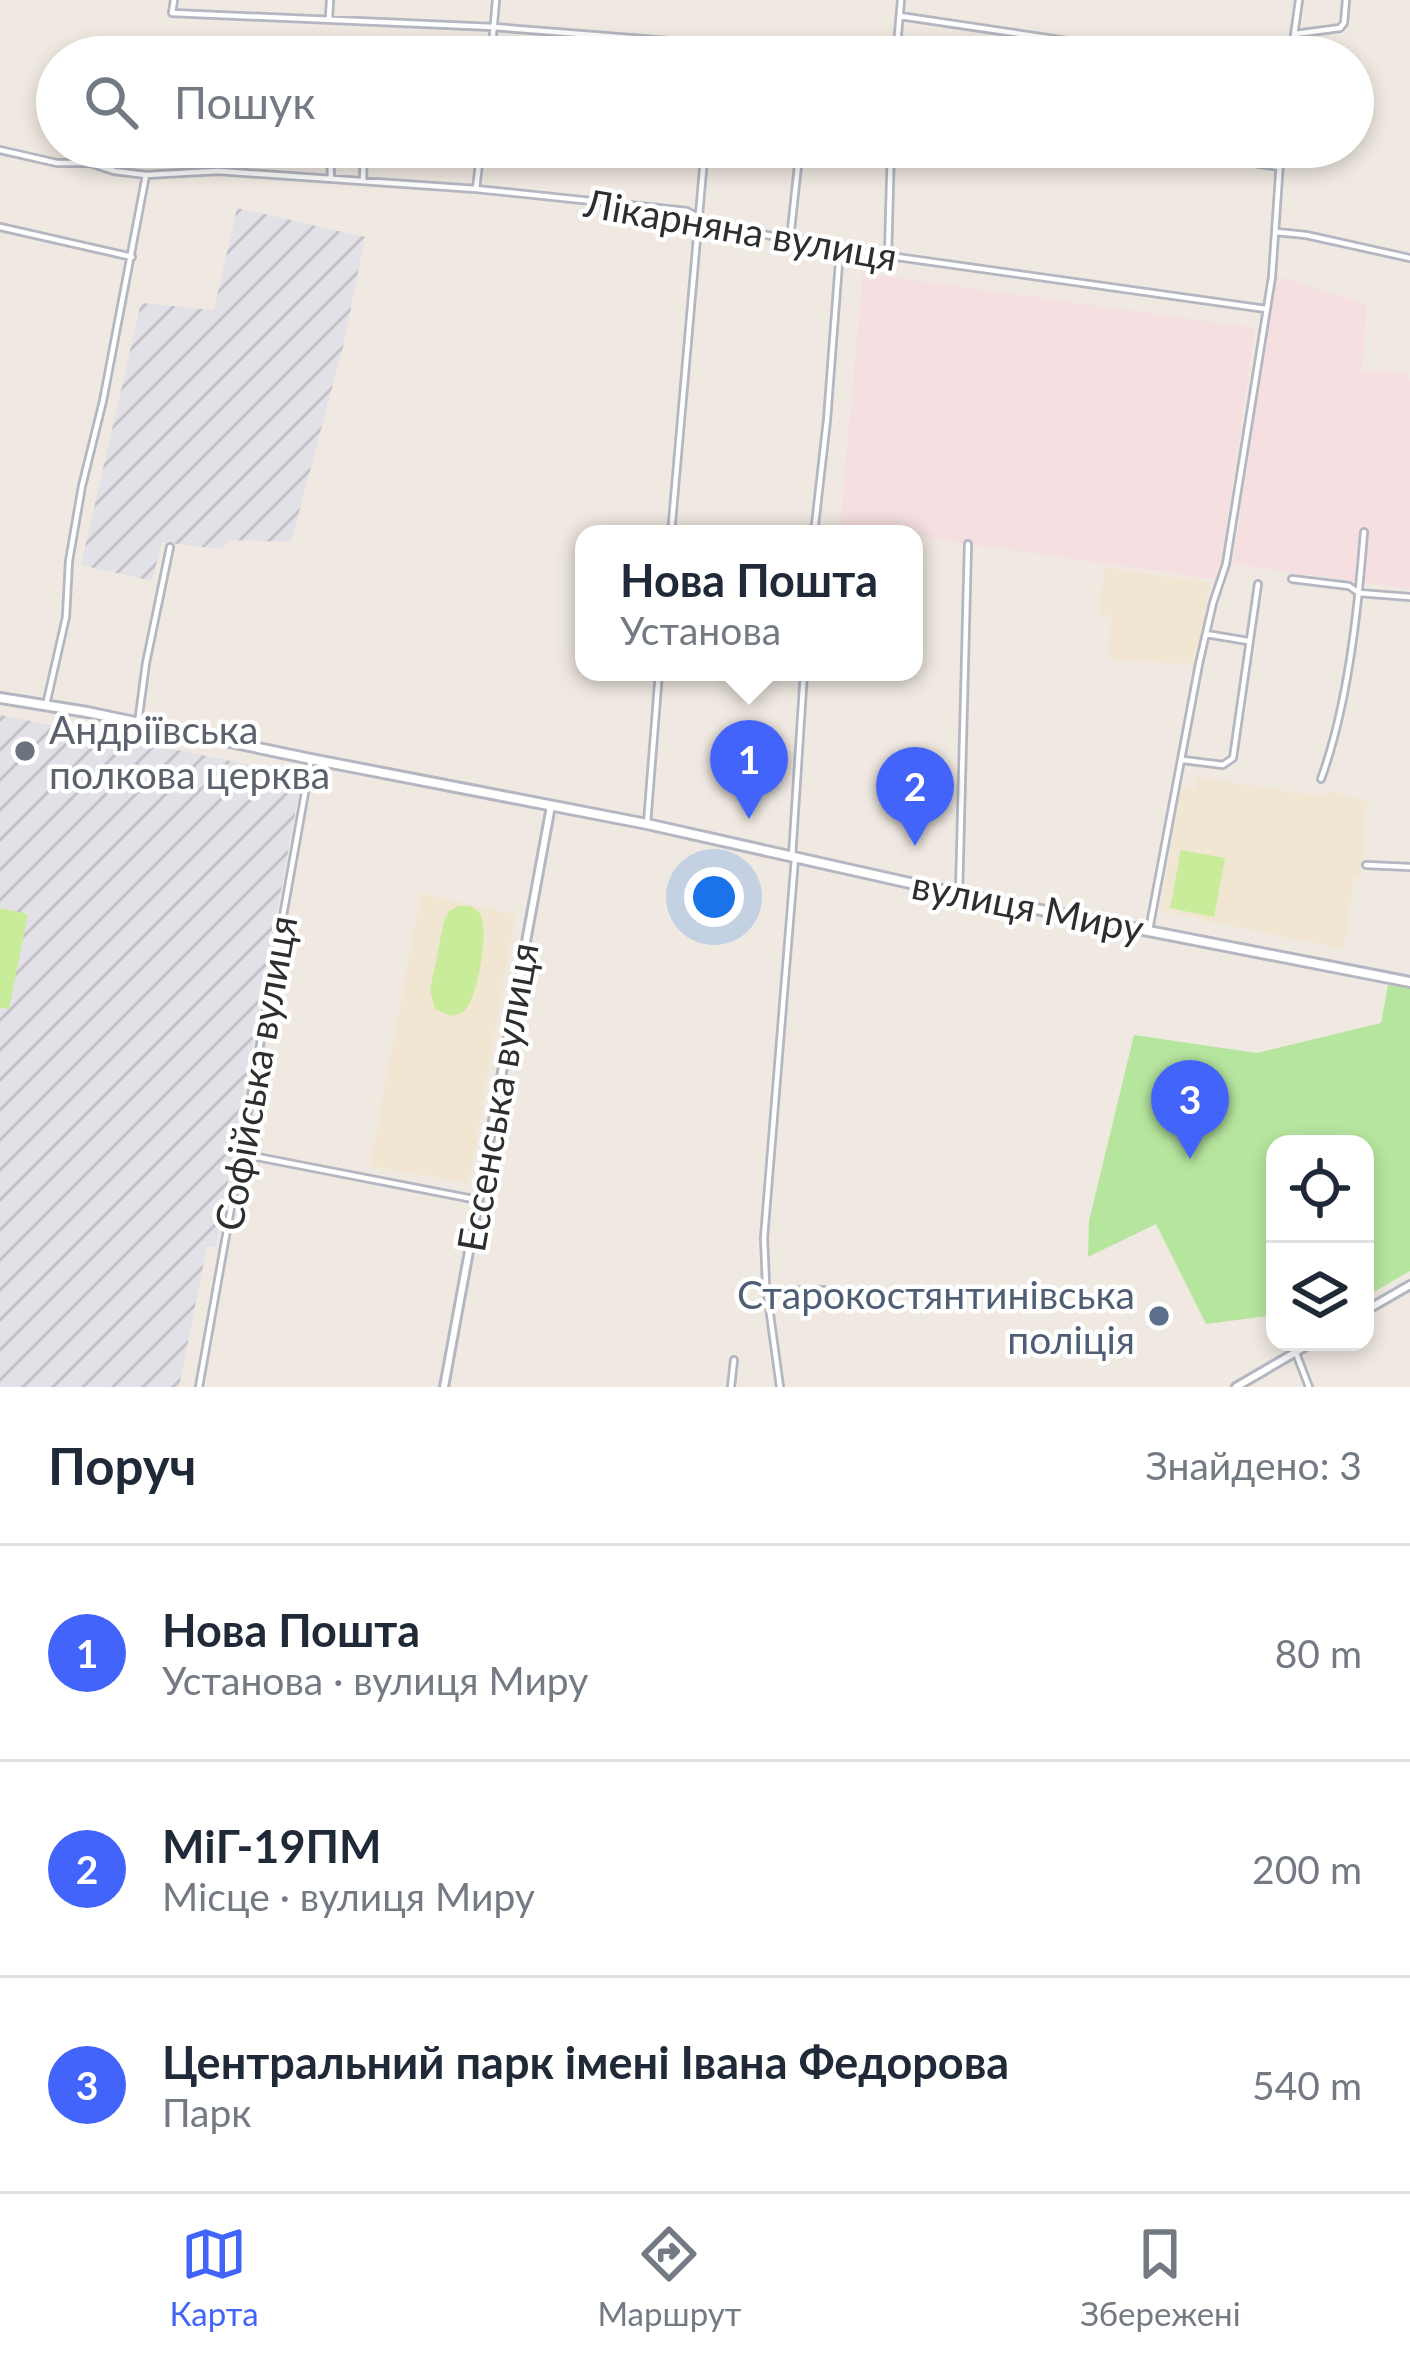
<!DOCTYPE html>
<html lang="uk">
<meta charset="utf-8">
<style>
:root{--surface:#fff;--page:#f2f2f3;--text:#1f2937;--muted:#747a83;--line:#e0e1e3;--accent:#4264fb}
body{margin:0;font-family:Lato,sans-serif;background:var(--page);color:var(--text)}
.controls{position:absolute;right:36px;bottom:36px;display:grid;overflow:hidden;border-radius:24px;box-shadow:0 6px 18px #0003}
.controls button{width:108px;height:108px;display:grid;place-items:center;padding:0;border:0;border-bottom:3px solid var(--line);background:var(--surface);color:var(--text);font:60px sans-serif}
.you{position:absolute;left:714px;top:897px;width:42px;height:42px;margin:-30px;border:9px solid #fff;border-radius:50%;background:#1a73e8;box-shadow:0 0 0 18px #1a73e833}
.badge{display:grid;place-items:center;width:78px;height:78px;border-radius:50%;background:var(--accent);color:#fff;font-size:39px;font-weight:700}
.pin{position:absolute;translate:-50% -99px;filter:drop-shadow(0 3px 6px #0008)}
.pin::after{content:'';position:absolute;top:63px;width:42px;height:36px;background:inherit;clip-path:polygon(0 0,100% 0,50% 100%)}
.popup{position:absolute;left:575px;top:525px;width:348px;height:156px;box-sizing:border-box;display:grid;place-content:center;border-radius:24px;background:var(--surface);filter:drop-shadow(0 3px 9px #0005);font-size:39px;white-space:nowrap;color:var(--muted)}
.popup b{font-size:45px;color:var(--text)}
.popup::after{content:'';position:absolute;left:50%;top:100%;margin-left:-24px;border:24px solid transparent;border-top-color:var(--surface)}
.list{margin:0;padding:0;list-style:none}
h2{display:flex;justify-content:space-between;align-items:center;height:156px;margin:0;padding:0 48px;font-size:51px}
h2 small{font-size:39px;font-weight:400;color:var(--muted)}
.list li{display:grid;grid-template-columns:78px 1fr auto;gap:36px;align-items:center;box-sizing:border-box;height:216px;padding:0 48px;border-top:3px solid var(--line)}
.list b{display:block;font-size:45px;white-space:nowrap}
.list p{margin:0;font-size:39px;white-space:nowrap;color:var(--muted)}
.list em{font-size:39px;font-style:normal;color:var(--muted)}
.icon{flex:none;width:66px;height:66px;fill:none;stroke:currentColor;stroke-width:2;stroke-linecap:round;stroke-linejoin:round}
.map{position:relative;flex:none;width:1410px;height:1387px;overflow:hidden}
.search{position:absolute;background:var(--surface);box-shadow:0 6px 18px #0003;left:36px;right:36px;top:36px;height:132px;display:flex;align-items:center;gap:30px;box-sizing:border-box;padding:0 42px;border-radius:66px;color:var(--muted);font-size:45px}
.sheet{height:804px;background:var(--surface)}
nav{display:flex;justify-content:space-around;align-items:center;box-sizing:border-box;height:168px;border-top:3px solid var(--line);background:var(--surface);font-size:33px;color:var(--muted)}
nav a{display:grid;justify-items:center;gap:6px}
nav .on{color:var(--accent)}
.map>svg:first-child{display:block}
.industrial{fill:url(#industrial-furrows)}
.education{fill:#f0e6d1}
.medical{fill:#f5dfe0}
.park{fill:#b6e59e}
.pitch{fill:#c9ec9a}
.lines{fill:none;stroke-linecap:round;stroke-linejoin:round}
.minor-casing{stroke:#b4b7c1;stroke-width:10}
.tertiary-casing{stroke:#b4b7c1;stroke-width:12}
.secondary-casing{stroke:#b4b7c1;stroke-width:14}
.minor{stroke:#fff;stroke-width:4.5}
.tertiary{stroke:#fff;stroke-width:6}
.secondary{stroke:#fff;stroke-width:8}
.worship-dot{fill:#6b7280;stroke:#fff;stroke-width:4.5}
.service-dot{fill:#5c6f8a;stroke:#fff;stroke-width:4.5}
.labels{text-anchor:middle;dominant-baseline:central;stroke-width:9;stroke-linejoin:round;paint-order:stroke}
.street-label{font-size:39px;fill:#2e2e2e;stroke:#fff}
.worship-label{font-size:39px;fill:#5b616d;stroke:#fff;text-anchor:start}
.service-label{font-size:39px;fill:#4e5e75;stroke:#fff;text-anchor:end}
</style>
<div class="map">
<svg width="1410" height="1387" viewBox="0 0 1410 1387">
<defs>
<pattern id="industrial-furrows" width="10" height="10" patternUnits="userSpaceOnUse" patternTransform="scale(3)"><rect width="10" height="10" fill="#e3e1e8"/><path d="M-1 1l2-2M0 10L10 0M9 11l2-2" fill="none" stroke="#c3c1c7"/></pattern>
</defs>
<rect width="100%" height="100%" fill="#efe9e1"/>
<path class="industrial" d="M 237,208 L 365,237 L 343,347 L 291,542 L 229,540 L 221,549 L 162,542 L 152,581 L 81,565 L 141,303 L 214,310 Z
M 0,715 L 302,775 L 216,1247 L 207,1247 L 179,1387 L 0,1387 Z"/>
<path class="education" d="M 1104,567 L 1210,583 L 1197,664 L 1109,660 L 1111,616 L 1100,614 Z
M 1198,777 L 1324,797 L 1326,790 L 1367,801 L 1361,877 L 1354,878 L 1344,949 L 1160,911 L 1181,787 L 1196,789 Z
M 421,893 L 515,915 L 469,1183 L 370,1166 Z"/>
<path class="medical" d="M 863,273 L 1255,328 L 1218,580 L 840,525 Z
M 1275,276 L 1367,304 L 1362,372 L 1405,371 L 1410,381 L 1410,589 L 1233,564 Z"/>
<path class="park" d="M 1388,985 L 1410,988 L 1410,1271 L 1365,1297 L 1365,1144 L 1275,1144 L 1275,1315 L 1206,1324 L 1156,1224 L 1088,1257 L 1089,1221 L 1134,1035 L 1257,1053 L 1381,1023 Z"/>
<path class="pitch" d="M 1181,850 L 1225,858 L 1214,917 L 1170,908 Z
M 459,906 C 467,906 471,905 478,911 C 491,923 478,992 468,1006 C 461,1015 461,1013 451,1016 L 435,1009 L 430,990 L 444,921 L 449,911 Z
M 0,908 L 28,914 L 9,1009 L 0,1008 Z"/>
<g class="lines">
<g class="minor-casing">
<path id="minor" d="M 174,0 L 172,13 L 493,27 L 796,51 L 806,57
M 900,16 L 1175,57
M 329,18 L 330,0
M 1295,34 L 1340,28 L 1344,23 L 1346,0
M 491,57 L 496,0
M 896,57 L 901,0
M 1291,57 L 1299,0
M 82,147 L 90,163 L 114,171 L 146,175 L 218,171 L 476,189 L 687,211 L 709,224 L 840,249 L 1266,309
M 330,147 L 331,179
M 1155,147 L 1279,167
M 0,150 L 57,163 L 89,163
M 363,181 L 364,147
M 476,189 L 481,147
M 0,227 L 132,257
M 1276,232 L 1306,235 L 1410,258
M 790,239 L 800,147
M 888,255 L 891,147
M 671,534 L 705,147
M 814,534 L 827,420 L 840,249
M 1292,579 L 1349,586 L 1359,593 L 1410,597
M 1206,634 L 1248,641
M 46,705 L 66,617 L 69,561 L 82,486 L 103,401 L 146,175
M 138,723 L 146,663 L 170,547
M 1183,760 L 1223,765 L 1233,758 L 1258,584
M 1321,779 C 1348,705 1358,610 1364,532
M 647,824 L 659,672
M 792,857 L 804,672
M 1366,865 L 1410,867
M 959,894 L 968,544
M 1149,930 L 1199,664 L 1213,603 L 1226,564 L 1272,277 L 1281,147
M 242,1154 L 478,1200
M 767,1291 L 824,1290
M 1296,1353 L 1309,1387
M 199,1387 L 311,759
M 731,1387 L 734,1360
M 780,1387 L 766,1285 L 764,1238 L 795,858"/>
</g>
<g class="tertiary-casing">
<path id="tertiary" d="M 1365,1311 L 1410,1285
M 444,1387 L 551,806
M 1236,1387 L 1313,1342"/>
</g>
<g class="secondary-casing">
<path id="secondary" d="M 0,698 L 87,712 L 311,759 L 647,824 L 959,894 L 1410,982"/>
</g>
<use href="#minor" class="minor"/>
<use href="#tertiary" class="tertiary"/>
<use href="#secondary" class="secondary"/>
</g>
<circle class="worship-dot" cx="25" cy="751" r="12"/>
<circle class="service-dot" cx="1159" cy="1316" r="12"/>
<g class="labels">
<g class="street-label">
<text transform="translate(741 229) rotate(10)">Лікарняна вулиця</text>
<text transform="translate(1028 906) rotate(11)">вулиця Миру</text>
<text transform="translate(255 1073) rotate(-80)">Софійська вулиця</text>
<text transform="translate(497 1097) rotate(-80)">Ессенська вулиця</text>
</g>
<g class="worship-label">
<text x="49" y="729">Андріївська<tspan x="49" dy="45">полкова церква</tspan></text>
</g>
<g class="service-label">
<text x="1135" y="1294">Старокостянтинівська<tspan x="1135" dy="45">поліція</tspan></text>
</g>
</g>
</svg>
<div class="controls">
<button><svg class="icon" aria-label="locate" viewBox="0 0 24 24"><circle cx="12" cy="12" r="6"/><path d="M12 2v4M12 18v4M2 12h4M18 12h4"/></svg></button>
<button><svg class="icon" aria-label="layers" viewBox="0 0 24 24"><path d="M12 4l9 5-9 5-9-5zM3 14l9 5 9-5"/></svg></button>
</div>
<div class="you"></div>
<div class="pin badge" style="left:749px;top:819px">1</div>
<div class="popup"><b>Нова Пошта</b>Установа</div>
<div class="pin badge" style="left:915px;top:846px">2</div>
<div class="pin badge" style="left:1190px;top:1159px">3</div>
<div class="search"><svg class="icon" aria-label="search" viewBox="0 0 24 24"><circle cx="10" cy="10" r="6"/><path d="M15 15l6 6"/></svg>Пошук</div>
</div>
<section class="sheet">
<h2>Поруч<small>Знайдено: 3</small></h2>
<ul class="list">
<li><span class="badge">1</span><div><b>Нова Пошта</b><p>Установа · вулиця Миру</p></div><em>80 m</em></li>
<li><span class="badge">2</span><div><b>МіГ-19ПМ</b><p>Місце · вулиця Миру</p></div><em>200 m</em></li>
<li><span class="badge">3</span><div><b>Центральний парк імені Івана Федорова</b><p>Парк</p></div><em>540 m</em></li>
</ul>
</section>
<nav>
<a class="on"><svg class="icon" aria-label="map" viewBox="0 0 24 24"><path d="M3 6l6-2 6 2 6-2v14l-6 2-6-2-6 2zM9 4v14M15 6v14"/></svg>Карта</a>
<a><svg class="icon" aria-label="directions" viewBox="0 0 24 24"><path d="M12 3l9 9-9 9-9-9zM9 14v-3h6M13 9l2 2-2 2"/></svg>Маршрут</a>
<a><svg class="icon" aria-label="saved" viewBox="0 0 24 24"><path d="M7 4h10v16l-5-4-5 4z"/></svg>Збережені</a>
</nav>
